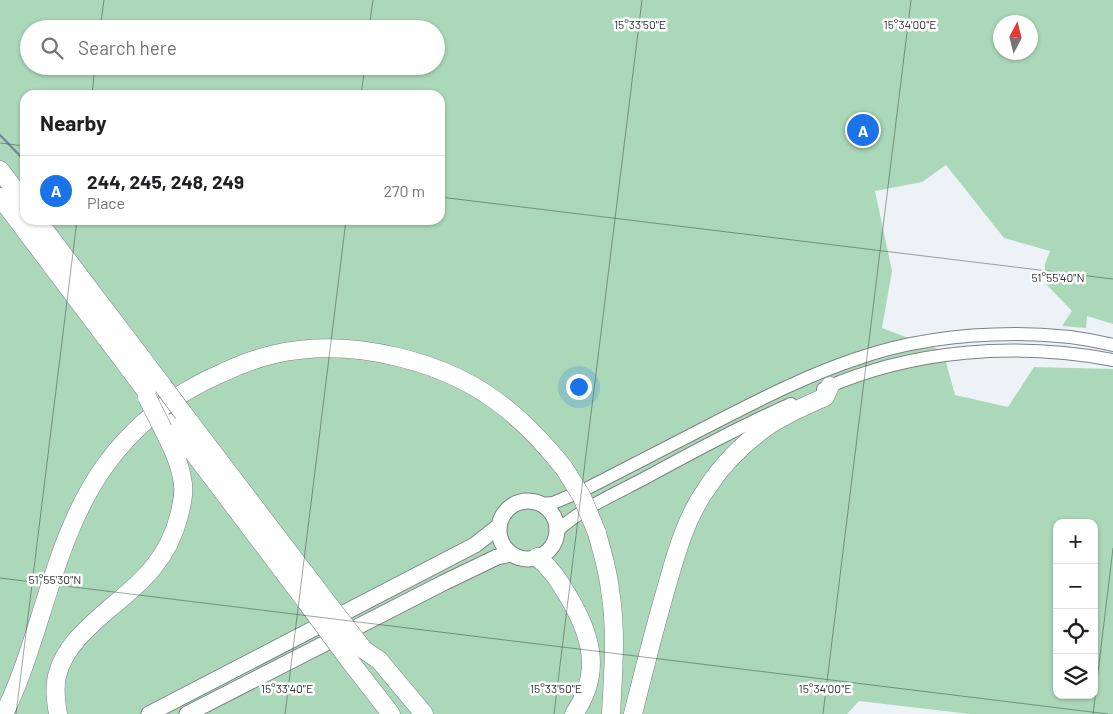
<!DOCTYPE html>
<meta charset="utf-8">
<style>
:root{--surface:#fff;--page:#f6f6f6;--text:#202124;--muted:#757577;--line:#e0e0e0;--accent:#1a73e8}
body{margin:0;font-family:Barlow,sans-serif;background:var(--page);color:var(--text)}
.controls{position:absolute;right:15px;bottom:15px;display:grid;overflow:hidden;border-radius:10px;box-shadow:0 1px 4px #0004}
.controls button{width:45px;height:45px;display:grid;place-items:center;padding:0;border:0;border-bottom:1px solid var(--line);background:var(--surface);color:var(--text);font:25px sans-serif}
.compass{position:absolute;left:993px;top:15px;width:45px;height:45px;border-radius:50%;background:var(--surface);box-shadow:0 1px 4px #0004;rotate:7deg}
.you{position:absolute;left:578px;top:386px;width:18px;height:18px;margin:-12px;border:4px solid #fff;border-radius:50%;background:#1a73e8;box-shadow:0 0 0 8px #1a73e833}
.badge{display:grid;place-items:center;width:32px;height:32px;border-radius:50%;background:var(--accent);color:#fff;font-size:16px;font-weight:700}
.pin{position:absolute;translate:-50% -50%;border:2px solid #fff;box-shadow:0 1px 5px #0006}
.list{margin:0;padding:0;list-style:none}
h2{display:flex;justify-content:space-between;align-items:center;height:65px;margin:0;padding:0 20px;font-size:21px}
h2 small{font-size:16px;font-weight:400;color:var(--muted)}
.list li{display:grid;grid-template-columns:32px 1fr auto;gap:15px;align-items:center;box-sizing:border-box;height:70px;padding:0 20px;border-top:1px solid var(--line)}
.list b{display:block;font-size:19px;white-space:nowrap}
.list p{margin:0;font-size:16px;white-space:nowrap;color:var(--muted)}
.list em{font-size:16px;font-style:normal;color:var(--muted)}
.icon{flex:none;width:28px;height:28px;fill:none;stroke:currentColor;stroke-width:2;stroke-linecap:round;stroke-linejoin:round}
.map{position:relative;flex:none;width:1113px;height:714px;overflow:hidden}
.search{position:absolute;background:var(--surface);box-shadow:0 1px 4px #0004;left:20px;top:20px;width:425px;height:55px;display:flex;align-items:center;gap:12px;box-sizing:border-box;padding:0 18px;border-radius:28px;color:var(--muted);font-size:19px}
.panel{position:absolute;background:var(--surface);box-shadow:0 1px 4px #0004;left:20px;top:90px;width:425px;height:135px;border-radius:15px}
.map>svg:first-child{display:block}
.green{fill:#aad8b8;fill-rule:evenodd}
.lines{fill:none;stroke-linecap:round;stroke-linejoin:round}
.stream{stroke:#7788a6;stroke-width:2.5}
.secondary-casing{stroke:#7c8286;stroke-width:14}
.primary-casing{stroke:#7c8286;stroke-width:17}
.motorway-casing{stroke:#7c8286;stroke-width:19}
.secondary{stroke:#fff;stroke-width:12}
.primary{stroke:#fff;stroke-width:15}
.motorway{stroke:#fff;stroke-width:18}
.motorway-bridge-casing{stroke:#7c8286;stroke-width:19;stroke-linecap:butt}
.motorway-bridge{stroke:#fff;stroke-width:18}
.ticks{fill:none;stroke:#333537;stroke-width:1;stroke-opacity:0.45}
.ticks-label{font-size:12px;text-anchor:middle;fill:#333537;stroke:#fff;stroke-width:5;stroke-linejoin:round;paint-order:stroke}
</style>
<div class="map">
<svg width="1113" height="714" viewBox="0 0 1113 714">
<rect width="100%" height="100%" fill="#edf2f7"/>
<path class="green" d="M 0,0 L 1113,0 L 1113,324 L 1087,316 L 1086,328 L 1062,326 L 1072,311 L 1045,283 L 1045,264 L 1050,251 L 1004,238 L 946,165 L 922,182 L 875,191 L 892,271 L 882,328 L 943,351 L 955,395 L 1008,407 L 1034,367 L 1113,369 L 1113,714 L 970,714 L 859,701 L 847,714 L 0,714 ZM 1000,22 L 1030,22 L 1030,52 L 1000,52 ZM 29,29 L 436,29 L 436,66 L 29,66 ZM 25,95 L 440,95 L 440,220 L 25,220 ZM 1057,523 L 1094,523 L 1094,695 L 1057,695 Z"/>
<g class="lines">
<path class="stream" d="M 0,135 L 25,161"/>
<g class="secondary-casing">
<path id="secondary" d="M 823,389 C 913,349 1017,342 1113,360
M 541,504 L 553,503 L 584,490 C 628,467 673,444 718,421 C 763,398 808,375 856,359 C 907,341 962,334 1016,334 C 1048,334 1081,337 1113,345
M 557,531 C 582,508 615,494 645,478 C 693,452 741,426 791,404"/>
</g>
<g class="primary-casing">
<path id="primary" d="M499 530a29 29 0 1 1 58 0a29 29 0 1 1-58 0Z
M 149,714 L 475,545 L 499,526
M 187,714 L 443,583 L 497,557 L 511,554"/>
</g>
<g class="motorway-casing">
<path id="motorway" d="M 0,170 L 25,203
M 0,197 L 149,395
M 37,220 L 163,386
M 183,413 L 323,597
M 171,423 L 307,603
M 597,533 C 602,552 608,570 610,590 C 617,631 613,673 611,714
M 537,557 C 551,568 559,581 568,596 C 592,636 602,673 574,714
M 364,650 L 379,660 L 424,714
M 349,660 L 391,714
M 4,714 C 43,634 52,541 104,467 C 134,425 175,393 222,373 C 239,365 257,358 275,354 C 351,337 448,360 508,410 C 529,427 547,447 564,468
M 58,714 C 56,702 54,689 57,676 C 64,647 88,627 110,608 C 143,581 168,559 179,516 C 182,504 185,491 182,478 C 179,461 171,445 163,429
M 633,714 C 644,670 655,626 668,582 C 677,550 687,516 707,488 C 722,465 743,444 765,428 C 783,415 805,406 825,397 L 830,386"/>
</g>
<use href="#secondary" class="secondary"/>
<use href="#primary" class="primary"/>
<use href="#motorway" class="motorway"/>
<g class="motorway-bridge-casing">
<path id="motorway-bridge" d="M 163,386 L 183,413
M 147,397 L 163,429
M 564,468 L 582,497 L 597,533
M 323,597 L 364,650
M 307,603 L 349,660"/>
</g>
<use href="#motorway-bridge" class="motorway-bridge"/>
</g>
<path class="ticks" d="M 100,29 L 104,0M 369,29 L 373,0M 92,95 L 95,66M 361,95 L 365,66M 0,143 L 25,146M 440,197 L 1113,279M 0,578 L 1108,714M 16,714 L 77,220M 285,714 L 346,220M 554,714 L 642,0M 823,714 L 911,0M 1093,714 L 1113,548"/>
<g class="ticks-label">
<text x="640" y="29">15°33'50"E</text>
<text x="910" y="29">15°34'00"E</text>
<text x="1058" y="282">51°55'40"N</text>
<text x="55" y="584">51°55'30"N</text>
<text x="287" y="693">15°33'40"E</text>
<text x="556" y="693">15°33'50"E</text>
<text x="825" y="693">15°34'00"E</text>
</g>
</svg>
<div class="controls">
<button>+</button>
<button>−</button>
<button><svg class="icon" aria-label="locate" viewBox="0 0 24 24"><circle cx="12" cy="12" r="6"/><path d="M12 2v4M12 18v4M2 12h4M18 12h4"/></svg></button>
<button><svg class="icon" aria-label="layers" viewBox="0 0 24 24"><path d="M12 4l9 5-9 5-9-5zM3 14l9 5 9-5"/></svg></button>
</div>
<svg class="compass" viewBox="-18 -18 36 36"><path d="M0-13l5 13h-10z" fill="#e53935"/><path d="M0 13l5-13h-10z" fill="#757577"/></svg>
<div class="you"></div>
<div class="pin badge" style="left:863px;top:130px">A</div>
<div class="search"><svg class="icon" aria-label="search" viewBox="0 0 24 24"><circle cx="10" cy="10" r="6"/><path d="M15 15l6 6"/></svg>Search here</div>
<section class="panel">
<h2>Nearby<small></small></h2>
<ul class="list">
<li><span class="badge">A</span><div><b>244, 245, 248, 249</b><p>Place</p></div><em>270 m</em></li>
</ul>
</section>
</div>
